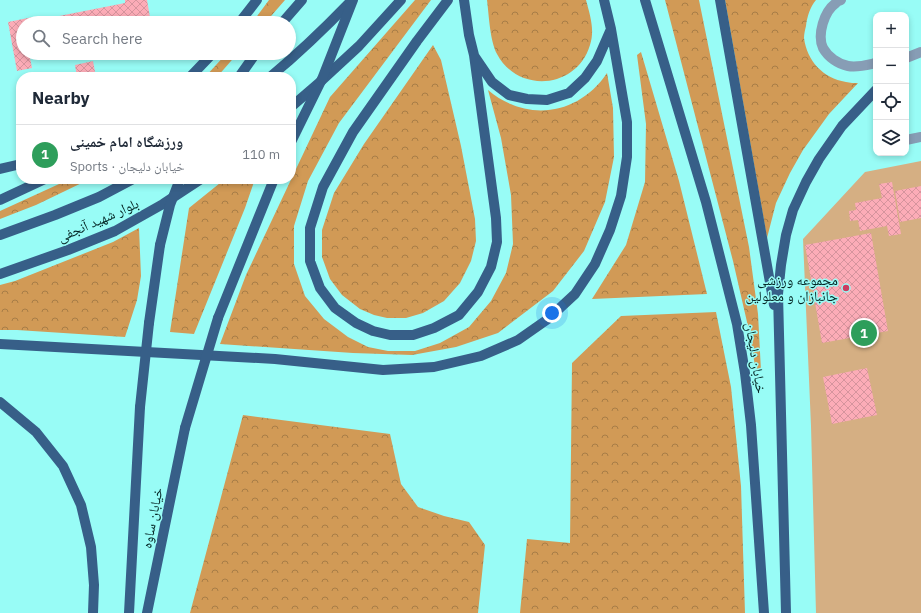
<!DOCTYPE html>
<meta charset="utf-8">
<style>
:root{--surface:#fff;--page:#f2f2f3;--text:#1f2937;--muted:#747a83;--line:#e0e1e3;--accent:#0f766e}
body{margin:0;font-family:"IBM Plex Sans","Noto Naskh Arabic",sans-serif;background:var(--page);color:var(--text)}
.controls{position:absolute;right:12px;top:12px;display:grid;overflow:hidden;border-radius:8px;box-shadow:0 2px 6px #0003}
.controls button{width:36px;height:36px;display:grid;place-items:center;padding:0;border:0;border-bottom:1px solid var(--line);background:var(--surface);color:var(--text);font:20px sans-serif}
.you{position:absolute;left:552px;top:313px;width:14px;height:14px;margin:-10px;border:3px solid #fff;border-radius:50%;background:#1a73e8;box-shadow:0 0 0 6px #1a73e833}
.badge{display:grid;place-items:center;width:26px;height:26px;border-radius:50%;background:var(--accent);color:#fff;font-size:13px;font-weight:700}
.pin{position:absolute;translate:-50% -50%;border:2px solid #fff;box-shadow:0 1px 4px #0006}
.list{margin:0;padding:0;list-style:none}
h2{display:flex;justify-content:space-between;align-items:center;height:52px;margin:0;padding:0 16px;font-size:17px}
h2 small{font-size:13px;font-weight:400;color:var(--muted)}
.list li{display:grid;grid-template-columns:26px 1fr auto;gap:12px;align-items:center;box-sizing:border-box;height:60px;padding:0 16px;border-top:1px solid var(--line)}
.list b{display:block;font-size:15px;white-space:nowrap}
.list p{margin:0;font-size:13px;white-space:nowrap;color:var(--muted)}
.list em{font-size:13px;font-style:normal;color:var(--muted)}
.icon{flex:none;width:22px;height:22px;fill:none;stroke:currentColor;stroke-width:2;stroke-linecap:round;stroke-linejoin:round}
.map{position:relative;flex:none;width:921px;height:613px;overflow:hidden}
.search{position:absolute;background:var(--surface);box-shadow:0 2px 6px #0003;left:16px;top:16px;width:280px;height:44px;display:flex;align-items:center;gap:10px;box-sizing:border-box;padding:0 14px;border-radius:22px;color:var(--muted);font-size:15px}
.panel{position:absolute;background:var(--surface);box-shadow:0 2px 6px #0003;left:16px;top:72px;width:280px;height:112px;border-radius:16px}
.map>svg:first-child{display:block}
.forest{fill:url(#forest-crowns)}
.pitch{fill:#d5af83}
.building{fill:url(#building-cross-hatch)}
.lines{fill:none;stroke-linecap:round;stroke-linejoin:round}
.service{stroke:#879db5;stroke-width:10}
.tertiary{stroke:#879db5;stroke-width:10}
.primary{stroke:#375f88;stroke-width:10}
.primary-bridge{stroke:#375f88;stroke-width:10}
.poi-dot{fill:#cb3c5f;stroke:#98fcf6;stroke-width:1.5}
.labels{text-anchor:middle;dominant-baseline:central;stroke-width:3;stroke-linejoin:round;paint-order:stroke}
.street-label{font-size:14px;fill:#032423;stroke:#98fcf6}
.poi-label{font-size:14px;fill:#032423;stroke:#98fcf6;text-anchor:end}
</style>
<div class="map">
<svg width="921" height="613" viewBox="0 0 921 613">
<defs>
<pattern id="forest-crowns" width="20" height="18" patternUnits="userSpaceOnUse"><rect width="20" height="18" fill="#d19a56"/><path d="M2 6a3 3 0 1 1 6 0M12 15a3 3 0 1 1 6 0" fill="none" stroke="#a77d47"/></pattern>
<pattern id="building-cross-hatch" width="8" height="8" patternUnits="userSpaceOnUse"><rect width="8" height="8" fill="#fcacb7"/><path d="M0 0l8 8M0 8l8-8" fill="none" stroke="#d6949d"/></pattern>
</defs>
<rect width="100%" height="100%" fill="#98fcf6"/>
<path class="forest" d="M 269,0 L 285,0 L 265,23 L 252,23 Z
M 415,0 L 431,0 L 339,123 L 308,181 L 294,226 L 294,264 L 305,296 L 324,319 L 348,337 L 368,347 L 388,351 L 415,351 L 440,343 L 469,327 L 491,301 L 506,273 L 513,244 L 511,195 L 501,138 L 488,90 C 527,123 579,115 607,73 L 613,108 L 614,157 L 605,202 L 584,251 L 553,291 L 498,333 L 456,347 L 412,355 L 353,353 L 220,344 L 246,275 L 330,97 Z
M 487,0 L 586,0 C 590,15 595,30 590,45 C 577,89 518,94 497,54 C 490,41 489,16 487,0 Z
M 665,0 L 699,0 L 749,247 L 758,314 L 761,371 L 756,371 L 747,322 L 733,261 Z
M 725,0 L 816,0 C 810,7 807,17 806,26 C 805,30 804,34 804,38 C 807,61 823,78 846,82 C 850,83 854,83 858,83 L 829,114 L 803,150 L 790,173 L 776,203 L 767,238 Z
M 433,45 L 441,60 L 461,146 L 475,219 L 476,241 L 471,261 L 460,283 L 444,301 L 423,313 L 406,318 L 387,318 L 374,315 L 360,309 L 342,295 L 330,279 L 322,257 L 322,230 L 334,193 L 364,144 Z
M 641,52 L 679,181 L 707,294 L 592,299 L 626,245 L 645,182 L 646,124 L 637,55 Z
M 227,53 L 238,53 L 217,77 L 205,77 Z
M 70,179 L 90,179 L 36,205 L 0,219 L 0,211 Z
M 225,179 L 255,179 L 245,208 L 194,334 L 170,332 L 189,208 Z
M 139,228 L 141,276 L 137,300 L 125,337 L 17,330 L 0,330 L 0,285 L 15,281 L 113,242 Z
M 716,312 L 731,387 L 741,486 L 745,613 L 520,613 L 527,539 L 570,543 L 572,363 L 621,316 Z
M 243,415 L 390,434 L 401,484 L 418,507 L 444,516 L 469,522 L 485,545 L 478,613 L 190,613 Z"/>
<path class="pitch" d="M 921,161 L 921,613 L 816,613 L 811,426 L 803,239 L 865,172 Z"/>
<path class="building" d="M 125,0 L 147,0 L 151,23 L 50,23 L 49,18 L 125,3 Z
M 33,17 L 34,23 L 23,23 L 23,53 L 29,53 L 32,68 L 17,71 L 8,22 Z
M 93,61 L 96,77 L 77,77 L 75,65 Z
M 892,182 L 901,234 L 889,236 L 887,226 L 860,231 L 858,220 L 850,221 L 849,211 L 856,210 L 855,203 L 882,198 L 879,184 Z
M 921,186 L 921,218 L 900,222 L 895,191 Z
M 871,233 L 888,331 L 822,343 L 805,245 Z
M 867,368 L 877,415 L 832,424 L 823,377 Z"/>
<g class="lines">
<path class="service" d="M 906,140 L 921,137"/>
<path class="tertiary" d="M 841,0 C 839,1 837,1 836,3 C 824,11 817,35 823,48 C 828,57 838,64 848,66 C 857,68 867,65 876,63
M 906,58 L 921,52"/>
<path class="primary" d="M 448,0 L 417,41 L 353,132 L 323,187 L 310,228 L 310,261 L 320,288 L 335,308 L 356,323 L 373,331 L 390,335 L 413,335 L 434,328 L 459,315 L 478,292 L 491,267 L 497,242 L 496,218 L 474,55 L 469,35 L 464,0
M 645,0 L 706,202 L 737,324 L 745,373 L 751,425 L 764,613
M 720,0 L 774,305
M 239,23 L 257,0
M 282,23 L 302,0
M 475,57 L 492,82 L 509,95 L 527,99 L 547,100 L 569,93 L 585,78 L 597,61 L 611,29
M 190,77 L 213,53
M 239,77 L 256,53
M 270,77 C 299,53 326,27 352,0
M 291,107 L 320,82 L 359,46 L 401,0
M 0,169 L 21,164
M 0,200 L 45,179
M 0,235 L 55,215 L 99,197 L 133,179
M 0,274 L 68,250 L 115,231 L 163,204 L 201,179
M 218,318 L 274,179
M 149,323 L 160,245
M 0,344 L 275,359 L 383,370 L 434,367 L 481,356 L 518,340 L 548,319 L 575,294 L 595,264 L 610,230 L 621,196 L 627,157 L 627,122 L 611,29 L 604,0
M 0,402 L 36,432 L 63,466 L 81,505 L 91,547 L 94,585 L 93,613
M 129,613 L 140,407
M 147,613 L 185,428
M 786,613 L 778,294 L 781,265 L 786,235 L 793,210 L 806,182 L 819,159 L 842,126 L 876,90"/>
<path class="primary-bridge" d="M 291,142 L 322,79 L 353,0
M 160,245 L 170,205 L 180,179
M 140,407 L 149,323
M 185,428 L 218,318"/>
</g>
<circle class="poi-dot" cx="846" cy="288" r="4"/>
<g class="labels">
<g class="street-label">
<text transform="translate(98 220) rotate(-24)">بلوار شهید آنجفی</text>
<text transform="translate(756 358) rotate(81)">خیابان دلیجان</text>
<text transform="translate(152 518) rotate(-79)">خیابان ساوه</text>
</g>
<g class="poi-label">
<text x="838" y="280">مجموعه ورزشی<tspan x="838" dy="16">جانبازان و معلولین</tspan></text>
</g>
</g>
</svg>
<div class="controls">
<button>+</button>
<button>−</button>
<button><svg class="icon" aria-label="locate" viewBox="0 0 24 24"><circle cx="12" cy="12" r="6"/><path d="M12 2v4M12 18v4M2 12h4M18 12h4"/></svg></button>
<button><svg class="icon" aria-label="layers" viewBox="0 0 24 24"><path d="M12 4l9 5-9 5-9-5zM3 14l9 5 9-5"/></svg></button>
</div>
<div class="you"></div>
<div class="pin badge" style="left:864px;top:333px;background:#2e9e5b">1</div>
<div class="search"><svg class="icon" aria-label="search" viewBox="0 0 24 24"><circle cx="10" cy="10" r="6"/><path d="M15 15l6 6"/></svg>Search here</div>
<section class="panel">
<h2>Nearby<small></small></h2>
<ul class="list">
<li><span class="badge" style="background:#2e9e5b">1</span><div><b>ورزشگاه امام خمینی</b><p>Sports · خیابان دلیجان</p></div><em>110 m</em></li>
</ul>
</section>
</div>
